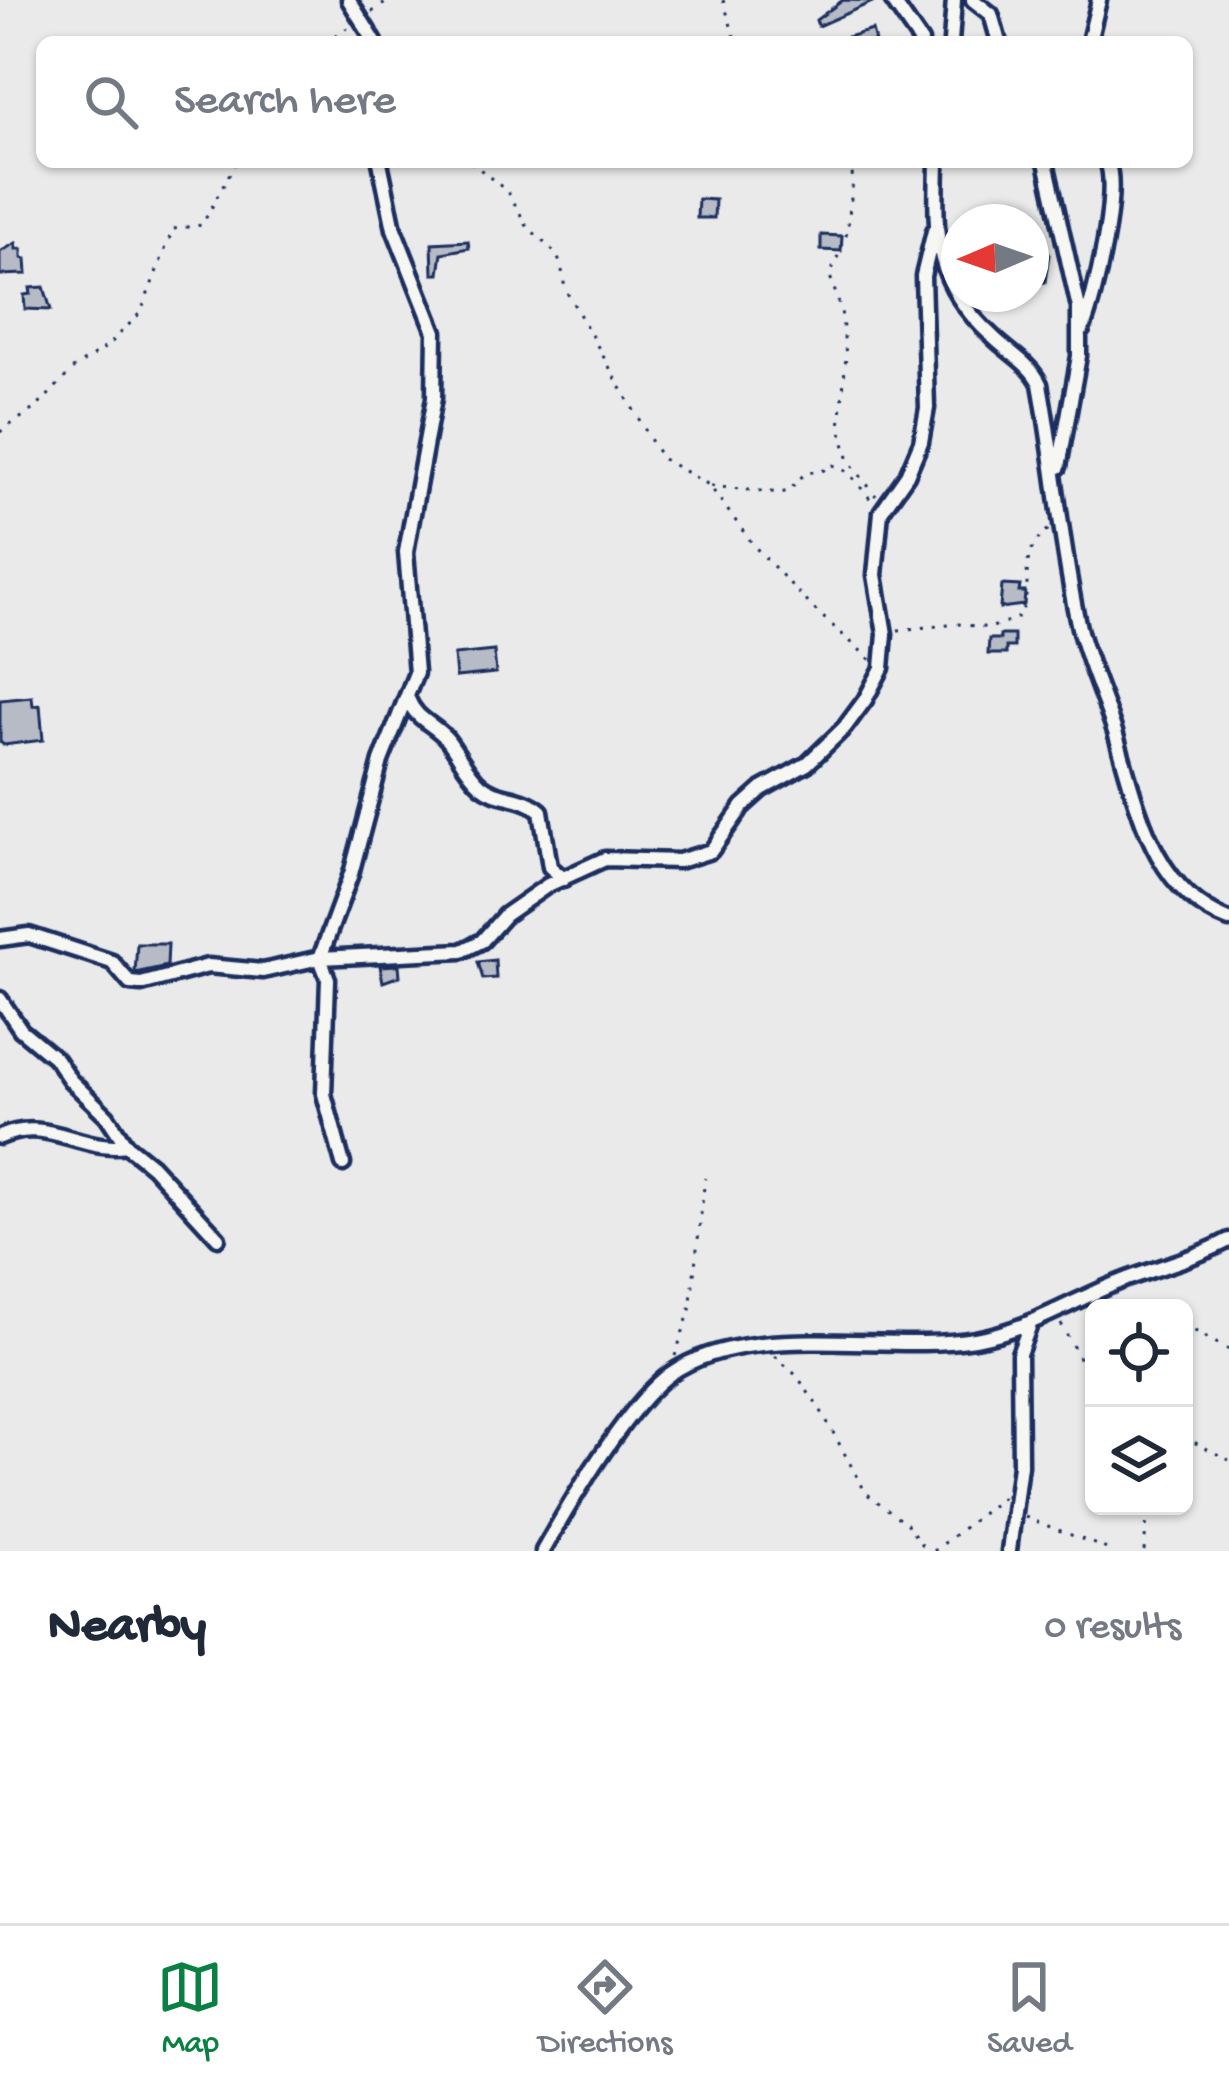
<!DOCTYPE html>
<style>
:root{--surface:#fff;--page:#f6f6f7;--text:#1f2937;--muted:#747a83;--line:#e0e1e3;--accent:#0b8043}
body{margin:0;font-family:"Gochi Hand",sans-serif;background:var(--page);color:var(--text)}
.controls{position:absolute;right:36px;bottom:36px;display:grid;overflow:hidden;border-radius:18px;box-shadow:0 3px 9px #0004}
.controls button{width:108px;height:108px;display:grid;place-items:center;padding:0;border:0;border-bottom:3px solid var(--line);background:var(--surface);color:var(--text);font:60px sans-serif}
.compass{position:absolute;left:941px;top:204px;width:108px;height:108px;border-radius:50%;background:var(--surface);box-shadow:0 3px 9px #0004;rotate:268deg}
.list{margin:0;padding:0;list-style:none}
h2{display:flex;justify-content:space-between;align-items:center;height:156px;margin:0;padding:0 48px;font-size:51px}
h2 small{font-size:39px;font-weight:400;color:var(--muted)}
.icon{flex:none;width:66px;height:66px;fill:none;stroke:currentColor;stroke-width:2;stroke-linecap:round;stroke-linejoin:round}
.map{position:relative;flex:none;width:1229px;height:1551px;overflow:hidden}
.search{position:absolute;background:var(--surface);box-shadow:0 3px 9px #0004;left:36px;right:36px;top:36px;height:132px;display:flex;align-items:center;gap:30px;box-sizing:border-box;padding:0 42px;border-radius:18px;color:var(--muted);font-size:45px}
.sheet{height:372px;background:var(--surface)}
nav{display:flex;justify-content:space-around;align-items:center;box-sizing:border-box;height:168px;border-top:3px solid var(--line);background:var(--surface);font-size:33px;color:var(--muted)}
nav a{display:grid;justify-items:center;gap:6px}
nav .on{color:var(--accent)}
.map>svg:first-child{display:block}
.building{fill:#b6bbc6;stroke:#1b2f5e;stroke-width:3}
.lines{fill:none;stroke-linecap:round;stroke-linejoin:round}
.street-casing{stroke:#1b2f5e;stroke-width:21}
.path{stroke:#1b2f5e;stroke-width:3;stroke-dasharray:3 9;stroke-linecap:butt}
.street{stroke:#f6f6f2;stroke-width:12}
</style>
<div class="map">
<svg width="1229" height="1551" viewBox="0 0 1229 1551">
<rect width="100%" height="100%" fill="#e9eae9"/>
<filter id="ink" filterUnits="userSpaceOnUse"><feTurbulence type="fractalNoise" baseFrequency=".00833" numOctaves="2"/><feDisplacementMap in="SourceGraphic" scale="24" xChannelSelector="R" yChannelSelector="G"/><feConvolveMatrix kernelMatrix="1 2 1 2 8 2 1 2 1" color-interpolation-filters="sRGB"/></filter>
<g filter="url(#ink)">
<path class="building" d="M 843,0 L 875,1 L 818,26 L 816,20 Z
M 872,30 L 875,42 L 840,42 L 840,39 Z
M 698,199 L 715,200 L 714,218 L 697,218 Z
M 821,235 L 842,236 L 841,251 L 821,250 Z
M 468,241 L 469,248 L 442,253 L 439,274 L 433,274 L 432,243 Z
M 16,243 L 16,249 L 22,249 L 22,258 L 26,259 L 27,274 L 0,275 L 0,252 Z
M 1032,254 L 1049,254 L 1045,282 L 1034,283 Z
M 44,287 L 51,310 L 25,309 L 24,295 L 31,294 L 30,288 Z
M 1002,585 L 1020,586 L 1019,592 L 1025,592 L 1024,605 L 1000,608 Z
M 1000,635 L 1014,635 L 1014,647 L 1006,647 L 1006,654 L 988,654 L 989,639 L 1000,639 Z
M 494,651 L 496,673 L 456,677 L 454,655 Z
M 32,697 L 33,706 L 40,705 L 43,740 L 4,745 L 0,742 L 0,700 Z
M 137,944 L 168,944 L 167,966 L 135,973 Z
M 495,960 L 496,978 L 483,979 L 478,962 Z
M 399,965 L 400,976 L 383,982 L 380,966 Z"/>
<g class="lines">
<g class="street-casing">
<path id="street" d="M 349,0 L 375,42
M 892,0 L 921,42
M 973,0 L 991,14 L 999,42
M 951,42 L 954,0
M 1089,42 L 1099,0
M 937,162 C 935,238 933,282 993,337 C 1008,352 1031,364 1040,384 C 1055,465 1061,548 1079,628 C 1088,664 1104,698 1115,732 C 1137,803 1151,890 1229,920
M 1046,162 L 1079,308 L 1079,356 L 1059,467
M 1082,330 C 1095,300 1120,189 1107,162
M 408,699 C 416,720 433,723 447,739 C 459,754 466,772 481,785 C 499,800 521,794 541,811 L 550,867 L 564,879
M 0,939 L 29,935 L 100,958 L 112,962 L 130,983 L 141,984 L 208,966 L 263,971 L 320,958 L 462,951 L 482,941 L 505,915 L 548,885 L 605,859 L 679,861 L 711,851 L 743,806 L 762,789 L 807,764 L 845,727 L 865,700 L 882,668 L 885,634 L 875,575 L 881,512 L 907,475 L 921,442 L 927,408 L 923,276 L 934,231
M 0,999 L 21,1030 L 56,1059 L 70,1080 L 107,1116 L 126,1145 L 152,1166 L 218,1238
M 0,1137 C 48,1116 80,1152 126,1145
M 343,1164 L 324,1094 L 328,979 L 320,958 L 351,874 L 381,761 L 416,673 L 406,552 L 434,398 L 435,332 L 394,229 L 380,162
M 543,1551 C 570,1503 627,1406 670,1374 C 747,1319 885,1354 975,1339 C 1029,1330 1076,1298 1127,1279 C 1162,1266 1196,1258 1229,1240
M 1009,1551 L 1020,1465 L 1019,1354 L 1031,1322"/>
</g>
<path class="path" d="M 723,0 L 736,42
M 372,12 L 390,0
M 325,42 L 349,27
M 471,162 L 508,192 L 527,226 L 555,253 L 561,264 L 565,289 L 661,458 L 709,485 L 755,547 L 814,609 L 871,660
M 850,162 L 853,180 L 847,233 L 830,276 L 841,310 L 846,356 L 840,428 L 849,461 L 876,496
M 0,432 L 38,406 L 74,368 L 109,345 L 141,312 L 173,229 L 202,225 L 236,162
M 711,486 L 780,493 L 789,491 L 805,473 L 822,471 L 833,465 L 848,472 L 872,501
M 898,630 L 958,624 L 990,628 L 1019,617 C 1038,581 1012,559 1049,529
M 1107,1303 L 1135,1308
M 1061,1324 L 1094,1386
M 1184,1325 L 1229,1350
M 675,1356 L 690,1310 L 705,1178
M 775,1356 L 797,1376 L 823,1414 L 866,1493 L 907,1524 L 926,1551
M 1184,1437 L 1229,1460
M 1025,1517 L 1112,1551
M 934,1551 L 1003,1497
M 1144,1551 L 1148,1506"/>
<use href="#street" class="street"/>
</g>
</g>
</svg>
<div class="controls">
<button><svg class="icon" aria-label="locate" viewBox="0 0 24 24"><circle cx="12" cy="12" r="6"/><path d="M12 2v4M12 18v4M2 12h4M18 12h4"/></svg></button>
<button><svg class="icon" aria-label="layers" viewBox="0 0 24 24"><path d="M12 4l9 5-9 5-9-5zM3 14l9 5 9-5"/></svg></button>
</div>
<svg class="compass" viewBox="-18 -18 36 36"><path d="M0-13l5 13h-10z" fill="#e53935"/><path d="M0 13l5-13h-10z" fill="#747a83"/></svg>
<div class="search"><svg class="icon" aria-label="search" viewBox="0 0 24 24"><circle cx="10" cy="10" r="6"/><path d="M15 15l6 6"/></svg>Search here</div>
</div>
<section class="sheet">
<h2>Nearby<small>0 results</small></h2>
<ul class="list">
</ul>
</section>
<nav>
<a class="on"><svg class="icon" aria-label="map" viewBox="0 0 24 24"><path d="M3 6l6-2 6 2 6-2v14l-6 2-6-2-6 2zM9 4v14M15 6v14"/></svg>Map</a>
<a><svg class="icon" aria-label="directions" viewBox="0 0 24 24"><path d="M12 3l9 9-9 9-9-9zM9 14v-3h6M13 9l2 2-2 2"/></svg>Directions</a>
<a><svg class="icon" aria-label="saved" viewBox="0 0 24 24"><path d="M7 4h10v16l-5-4-5 4z"/></svg>Saved</a>
</nav>
